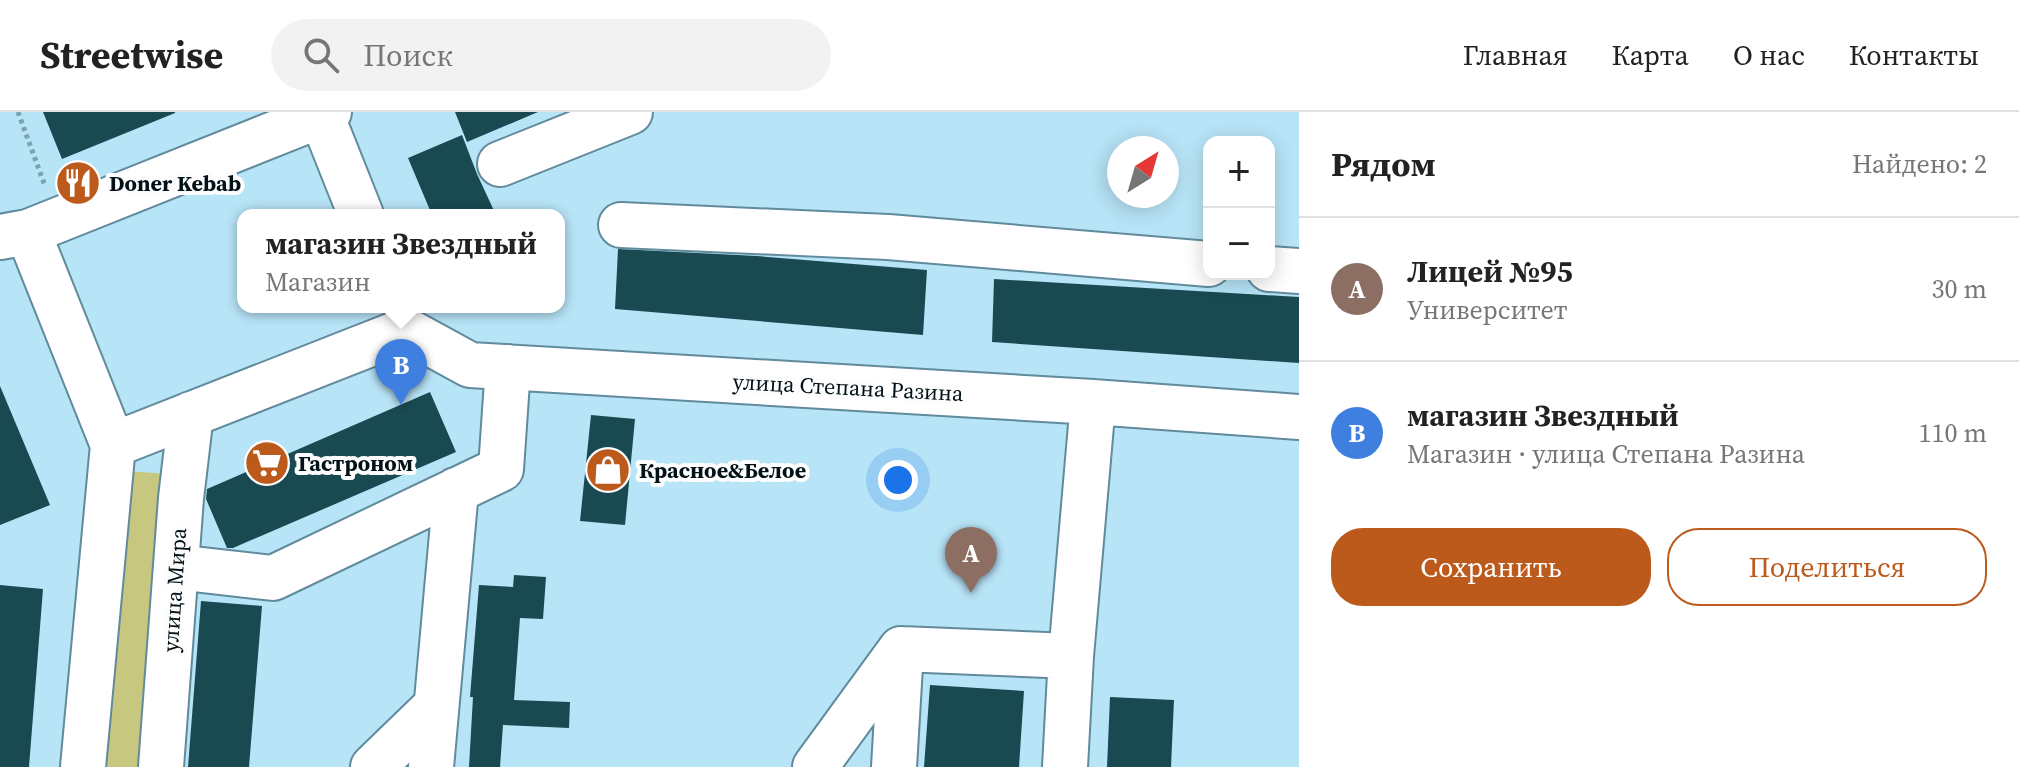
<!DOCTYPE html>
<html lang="ru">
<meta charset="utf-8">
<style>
:root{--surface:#fff;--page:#f2f2f2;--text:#222;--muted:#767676;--line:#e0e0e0;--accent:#bc5a1c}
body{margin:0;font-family:"Source Serif 4",serif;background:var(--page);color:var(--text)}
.controls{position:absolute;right:24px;top:24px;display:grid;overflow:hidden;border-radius:16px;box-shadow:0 4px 20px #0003}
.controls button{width:72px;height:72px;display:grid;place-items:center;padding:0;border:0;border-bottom:2px solid var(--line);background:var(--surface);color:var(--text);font:40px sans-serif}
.compass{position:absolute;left:1107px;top:24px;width:72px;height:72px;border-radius:50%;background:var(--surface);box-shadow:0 4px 20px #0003;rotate:37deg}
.you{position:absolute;left:898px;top:368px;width:28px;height:28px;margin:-20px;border:6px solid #fff;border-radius:50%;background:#1a73e8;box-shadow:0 0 0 12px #1a73e833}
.badge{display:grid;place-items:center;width:52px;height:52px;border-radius:50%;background:var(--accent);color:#fff;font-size:26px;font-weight:700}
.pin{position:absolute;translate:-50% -66px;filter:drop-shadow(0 2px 4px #0008)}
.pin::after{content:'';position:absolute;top:42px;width:28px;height:24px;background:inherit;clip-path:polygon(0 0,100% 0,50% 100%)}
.popup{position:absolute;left:237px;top:97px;width:328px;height:104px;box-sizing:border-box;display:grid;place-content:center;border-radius:16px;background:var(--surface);filter:drop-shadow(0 2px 6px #0005);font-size:26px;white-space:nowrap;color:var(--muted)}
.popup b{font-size:30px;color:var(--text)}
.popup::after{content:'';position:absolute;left:50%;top:100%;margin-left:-16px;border:16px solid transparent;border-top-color:var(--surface)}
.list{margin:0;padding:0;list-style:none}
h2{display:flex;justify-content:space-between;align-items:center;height:104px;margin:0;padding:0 32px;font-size:34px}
h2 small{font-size:26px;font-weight:400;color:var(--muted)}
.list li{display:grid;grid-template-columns:52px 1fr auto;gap:24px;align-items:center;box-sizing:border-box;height:144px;padding:0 32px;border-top:2px solid var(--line)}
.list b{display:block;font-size:30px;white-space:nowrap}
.list p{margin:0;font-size:26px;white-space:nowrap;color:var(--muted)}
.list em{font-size:26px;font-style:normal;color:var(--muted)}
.actions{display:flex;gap:16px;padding:24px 32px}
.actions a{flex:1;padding:18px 0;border:2px solid var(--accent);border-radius:32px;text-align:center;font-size:28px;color:var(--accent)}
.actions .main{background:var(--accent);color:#fff}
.icon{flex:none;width:44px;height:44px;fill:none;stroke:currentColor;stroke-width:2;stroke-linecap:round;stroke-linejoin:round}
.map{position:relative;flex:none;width:1299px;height:655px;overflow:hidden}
header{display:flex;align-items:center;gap:48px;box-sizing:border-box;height:112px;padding:0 40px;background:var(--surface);border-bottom:2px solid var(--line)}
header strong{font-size:38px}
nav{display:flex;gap:44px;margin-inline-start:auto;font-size:28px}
.search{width:560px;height:72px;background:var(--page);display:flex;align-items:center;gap:20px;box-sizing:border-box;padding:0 28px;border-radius:44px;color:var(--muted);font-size:30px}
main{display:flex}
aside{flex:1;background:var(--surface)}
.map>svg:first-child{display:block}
.green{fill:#c7c780}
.building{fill:#194a51}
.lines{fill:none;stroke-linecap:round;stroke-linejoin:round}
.minor-casing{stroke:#618a9d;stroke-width:48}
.path{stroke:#7ea1b0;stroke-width:5;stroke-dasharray:4 4;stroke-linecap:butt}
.minor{stroke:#fff;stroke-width:44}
.labels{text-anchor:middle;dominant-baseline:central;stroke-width:8;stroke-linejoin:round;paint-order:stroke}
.poi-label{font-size:22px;font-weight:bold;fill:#021117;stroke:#fdfdfd;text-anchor:start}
.street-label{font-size:22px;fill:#021117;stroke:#fdfdfd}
</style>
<header>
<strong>Streetwise</strong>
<div class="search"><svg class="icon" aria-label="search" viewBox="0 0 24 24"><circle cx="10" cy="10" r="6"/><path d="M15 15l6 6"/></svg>Поиск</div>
<nav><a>Главная</a><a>Карта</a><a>О нас</a><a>Контакты</a></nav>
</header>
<main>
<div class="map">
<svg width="1299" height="655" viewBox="0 0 1299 655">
<rect width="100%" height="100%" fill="#b8e4f8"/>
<path class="green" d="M 128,359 L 167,362 L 142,655 L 101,655 Z"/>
<path class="building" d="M 43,0 L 175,0 L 175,1 L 62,47 Z
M 455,0 L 538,0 L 467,30 Z
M 462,23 L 477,62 L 496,103 L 432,103 L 408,46 Z
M 618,137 L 757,144 L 927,158 L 923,223 L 615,197 Z
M 994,167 L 1299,185 L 1299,251 L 992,230 Z
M 0,274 L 50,393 L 0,413 Z
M 430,280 L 456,340 L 233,436 L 227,436 L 206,387 L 207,377 Z
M 591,303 L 635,307 L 625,413 L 580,409 Z
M 514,463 L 546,465 L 543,507 L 520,506 L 514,588 L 570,590 L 569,616 L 503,613 L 500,655 L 469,655 L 473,585 L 470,585 L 479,473 L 513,475 Z
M 0,473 L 43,477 L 29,655 L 0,655 Z
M 201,489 L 262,494 L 249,655 L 188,655 Z
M 930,573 L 1024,579 L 1019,655 L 924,655 Z
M 1110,585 L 1174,588 L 1171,655 L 1107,655 Z"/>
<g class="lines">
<g class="minor-casing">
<path id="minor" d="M 322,5 L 361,103
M 500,52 L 630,0
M 621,113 L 888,125 L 1209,152
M 28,120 L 113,333 L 83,655
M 0,125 L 28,120 L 329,0
M 1269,157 L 1299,159
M 406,218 L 470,253 L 1093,290 L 1299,305
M 113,333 L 406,218
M 176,455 L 273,466 L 501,357 L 508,255
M 901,537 L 1071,544
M 161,655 L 181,386 L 191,302
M 373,655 L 436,594
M 431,655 L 456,378
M 815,655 L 901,537
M 894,655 L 901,537
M 1065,655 L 1071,544 L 1093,290"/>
</g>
<path class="path" d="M 18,0 L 45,74"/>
<use href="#minor" class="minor"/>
</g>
<defs>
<g id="restaurant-disc" transform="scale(2.3)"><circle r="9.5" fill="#bc5a1c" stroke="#fdfdfd"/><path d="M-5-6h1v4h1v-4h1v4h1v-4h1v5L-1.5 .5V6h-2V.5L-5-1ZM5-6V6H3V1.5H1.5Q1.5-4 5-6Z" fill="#fff"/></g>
<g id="supermarket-disc" transform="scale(2.3)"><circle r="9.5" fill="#bc5a1c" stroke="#fdfdfd"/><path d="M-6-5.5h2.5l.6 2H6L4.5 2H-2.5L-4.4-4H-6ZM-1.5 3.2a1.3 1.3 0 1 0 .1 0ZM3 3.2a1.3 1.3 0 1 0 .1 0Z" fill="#fff"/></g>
<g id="shop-disc" transform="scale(2.3)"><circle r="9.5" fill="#bc5a1c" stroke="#fdfdfd"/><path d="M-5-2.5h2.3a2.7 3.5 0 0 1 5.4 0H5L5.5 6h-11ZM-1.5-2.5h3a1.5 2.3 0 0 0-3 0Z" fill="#fff"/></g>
</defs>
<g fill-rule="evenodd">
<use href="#restaurant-disc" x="78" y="71"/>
<use href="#supermarket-disc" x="267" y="351"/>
<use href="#shop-disc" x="608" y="358"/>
</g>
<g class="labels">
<g class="poi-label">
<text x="109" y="71">Doner Kebab</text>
<text x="298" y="351">Гастроном</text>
<text x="639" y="358">Красное&amp;Белое</text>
</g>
<g class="street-label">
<text transform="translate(848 275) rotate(3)">улица Степана Разина</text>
<text transform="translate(174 478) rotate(-86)">улица Мира</text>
</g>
</g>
</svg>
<div class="controls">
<button>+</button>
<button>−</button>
</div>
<svg class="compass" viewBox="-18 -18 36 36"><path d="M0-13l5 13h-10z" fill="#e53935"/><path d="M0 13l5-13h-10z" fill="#767676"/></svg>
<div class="you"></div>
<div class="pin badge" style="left:971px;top:481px;background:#8d6e63">A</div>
<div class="pin badge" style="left:401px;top:293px;background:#3f7fe0">B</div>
<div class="popup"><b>магазин Звездный</b>Магазин</div>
</div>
<aside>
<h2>Рядом<small>Найдено: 2</small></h2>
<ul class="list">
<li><span class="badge" style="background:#8d6e63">A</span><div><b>Лицей №95</b><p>Университет</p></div><em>30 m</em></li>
<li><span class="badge" style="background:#3f7fe0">B</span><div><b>магазин Звездный</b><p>Магазин · улица Степана Разина</p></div><em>110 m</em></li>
</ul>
<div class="actions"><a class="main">Сохранить</a><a>Поделиться</a></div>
</aside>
</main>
